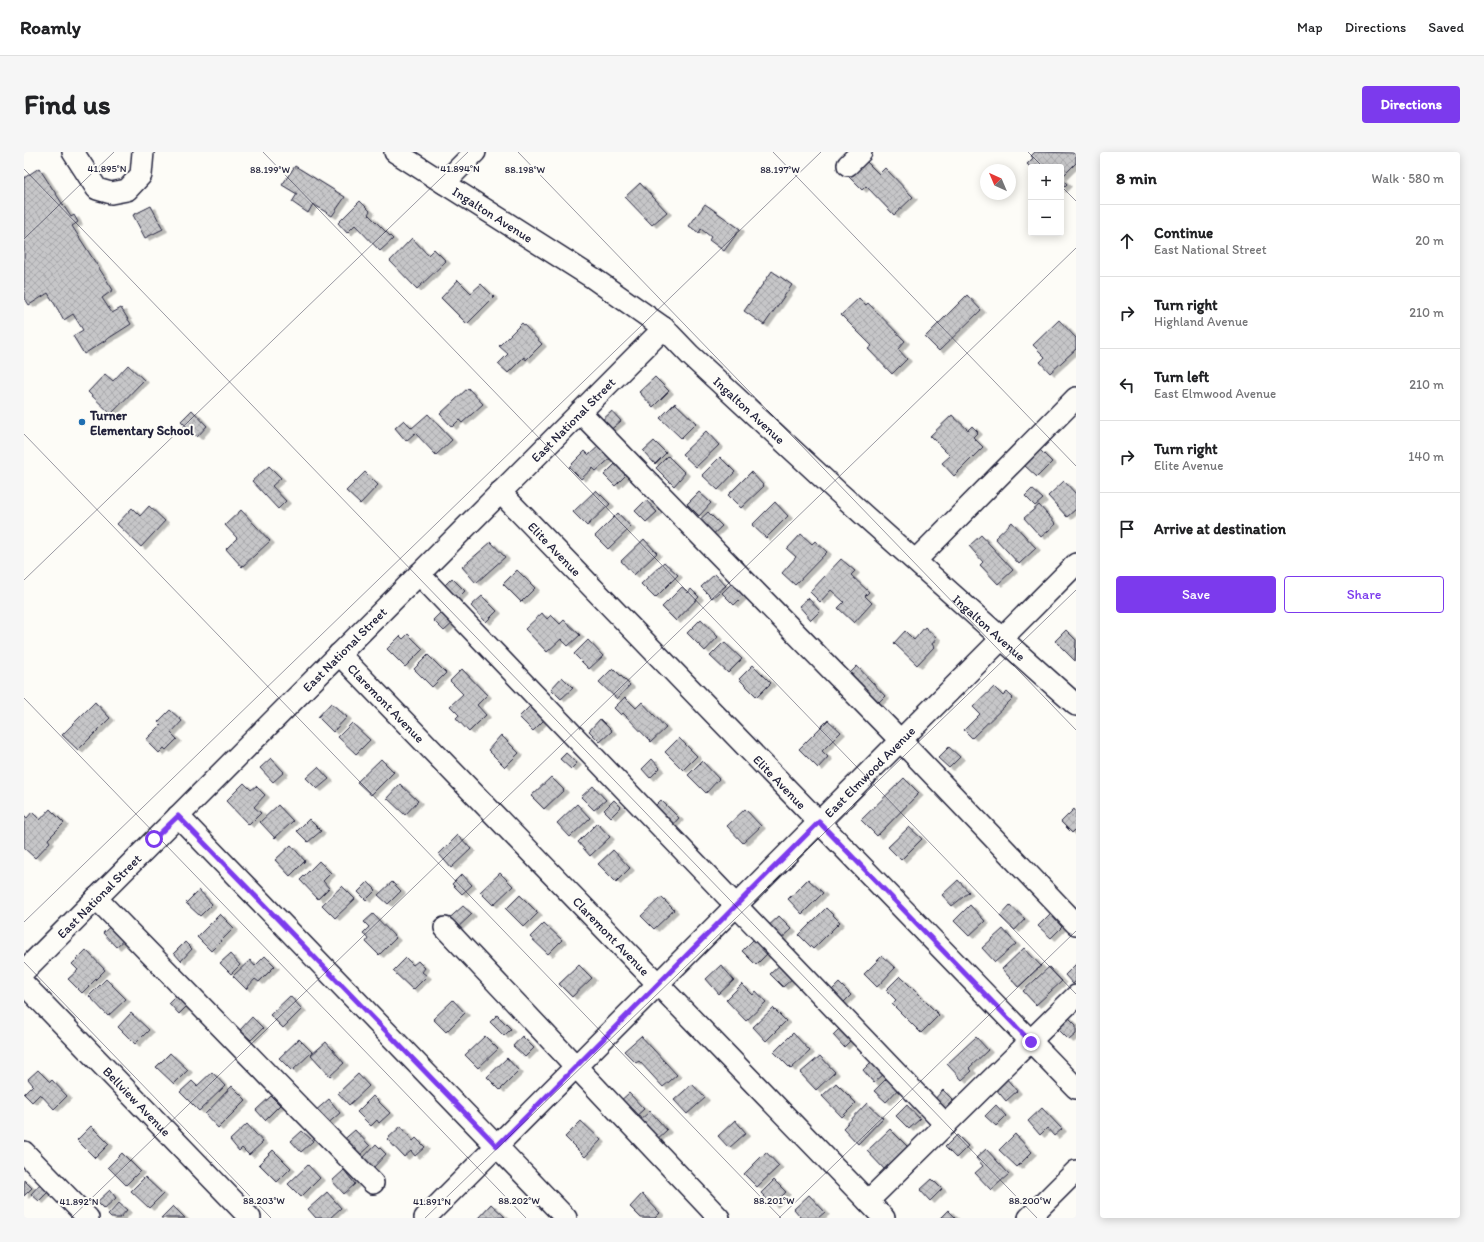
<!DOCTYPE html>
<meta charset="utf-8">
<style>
:root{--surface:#fff;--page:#f6f6f6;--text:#202124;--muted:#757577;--line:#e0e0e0;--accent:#7c3aed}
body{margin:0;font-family:Itim,sans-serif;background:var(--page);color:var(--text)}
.controls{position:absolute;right:12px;top:12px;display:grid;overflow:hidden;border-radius:4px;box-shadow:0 2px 10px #0003}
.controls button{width:36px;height:36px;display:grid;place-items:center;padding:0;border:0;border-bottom:1px solid var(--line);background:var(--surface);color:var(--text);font:20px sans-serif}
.compass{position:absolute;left:956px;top:12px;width:36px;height:36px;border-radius:50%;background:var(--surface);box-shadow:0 2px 10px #0003;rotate:316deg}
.stop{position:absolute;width:12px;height:12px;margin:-9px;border:3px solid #7c3aed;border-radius:50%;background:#fff}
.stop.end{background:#7c3aed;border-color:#fff;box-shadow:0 1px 4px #0008}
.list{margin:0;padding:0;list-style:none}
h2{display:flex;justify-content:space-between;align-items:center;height:52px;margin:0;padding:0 16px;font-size:17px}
h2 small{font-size:13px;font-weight:400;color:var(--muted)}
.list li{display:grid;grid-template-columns:26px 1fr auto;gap:12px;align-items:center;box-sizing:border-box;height:72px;padding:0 16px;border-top:1px solid var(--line)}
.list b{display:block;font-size:15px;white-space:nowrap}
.list p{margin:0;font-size:13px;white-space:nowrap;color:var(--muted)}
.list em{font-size:13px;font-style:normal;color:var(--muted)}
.actions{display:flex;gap:8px;padding:12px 16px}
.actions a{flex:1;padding:9px 0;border:1px solid var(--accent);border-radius:4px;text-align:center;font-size:14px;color:var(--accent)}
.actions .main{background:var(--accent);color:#fff}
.icon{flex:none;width:22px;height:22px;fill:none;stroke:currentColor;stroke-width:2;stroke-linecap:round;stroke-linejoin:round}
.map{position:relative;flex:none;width:1052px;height:1066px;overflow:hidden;border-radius:4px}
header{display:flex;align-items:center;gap:24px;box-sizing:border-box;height:56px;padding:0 20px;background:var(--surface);border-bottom:1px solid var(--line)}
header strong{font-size:19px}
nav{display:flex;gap:22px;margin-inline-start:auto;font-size:14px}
.intro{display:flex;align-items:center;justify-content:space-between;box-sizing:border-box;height:96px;padding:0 24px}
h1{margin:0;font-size:28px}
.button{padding:10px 18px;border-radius:4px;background:var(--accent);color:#fff;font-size:14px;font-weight:700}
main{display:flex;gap:24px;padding:0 24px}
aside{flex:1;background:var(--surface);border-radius:4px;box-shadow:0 2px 10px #0003}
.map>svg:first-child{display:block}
.building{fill:url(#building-cross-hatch);stroke:#22223b;filter:url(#shadow)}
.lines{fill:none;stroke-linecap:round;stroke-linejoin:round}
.minor-casing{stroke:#22223b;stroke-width:24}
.minor{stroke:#fdfcf7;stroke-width:21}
.route{stroke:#7c3aed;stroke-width:5}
.ticks{fill:none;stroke:#22223b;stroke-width:1;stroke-opacity:0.45}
.poi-dot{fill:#1f6fb2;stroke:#fdfcf7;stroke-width:1.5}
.labels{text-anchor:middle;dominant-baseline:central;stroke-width:4;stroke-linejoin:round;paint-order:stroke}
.street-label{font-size:13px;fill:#22223b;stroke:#fdfcf7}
.poi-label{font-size:13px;font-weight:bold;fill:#22223b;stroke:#fdfcf7;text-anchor:start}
.ticks-label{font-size:10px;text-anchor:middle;fill:#22223b;stroke:#fdfcf7;stroke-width:4;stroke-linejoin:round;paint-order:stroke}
</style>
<header>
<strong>Roamly</strong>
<nav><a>Map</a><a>Directions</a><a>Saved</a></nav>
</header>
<div class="intro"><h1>Find us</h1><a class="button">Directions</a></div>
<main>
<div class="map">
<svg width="1052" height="1066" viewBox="0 0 1052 1066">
<defs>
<pattern id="building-cross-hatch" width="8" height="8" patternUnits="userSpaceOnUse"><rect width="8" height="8" fill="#c6c6c8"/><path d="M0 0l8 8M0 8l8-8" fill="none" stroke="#aaaaad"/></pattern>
<filter id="shadow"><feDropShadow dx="4.5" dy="2.5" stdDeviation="0" flood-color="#0004"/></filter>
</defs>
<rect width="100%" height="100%" fill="#fdfcf7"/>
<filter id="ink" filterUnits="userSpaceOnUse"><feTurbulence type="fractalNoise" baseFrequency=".025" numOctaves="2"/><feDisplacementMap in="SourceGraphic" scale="8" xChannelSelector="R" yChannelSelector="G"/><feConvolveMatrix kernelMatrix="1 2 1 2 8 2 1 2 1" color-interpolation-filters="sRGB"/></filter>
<g filter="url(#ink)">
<path class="building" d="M 1011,0 L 1052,1 L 1052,11 L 1037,26 L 1043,32 L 1037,38 L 1037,15 L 1007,16 L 1003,12 L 1009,6 L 1007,4 Z
M 841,8 L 855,22 L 861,16 L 889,45 L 870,63 L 842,34 L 838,38 L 824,24 Z
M 271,14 L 321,45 L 308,64 L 289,52 L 284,61 L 268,50 L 273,42 L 258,33 Z
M 15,16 L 47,65 L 50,63 L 54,70 L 48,74 L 89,138 L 78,146 L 88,161 L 97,156 L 107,172 L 60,202 L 49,184 L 59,178 L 49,162 L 40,168 L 24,141 L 5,153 L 0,145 L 0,26 Z
M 616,31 L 643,60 L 628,73 L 601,45 Z
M 336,49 L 346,59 L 344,62 L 369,87 L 356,99 L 331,73 L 323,81 L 314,71 Z
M 681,52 L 716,77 L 700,99 L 685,88 L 687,85 L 677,77 L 675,81 L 665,74 Z
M 127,54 L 139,77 L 121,86 L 109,63 Z
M 388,86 L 404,103 L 410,97 L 422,109 L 393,137 L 366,109 Z
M 748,119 L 768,133 L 740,173 L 720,159 Z
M 434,128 L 447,141 L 457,132 L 470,145 L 443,172 L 417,146 Z
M 943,143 L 957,158 L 915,199 L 901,185 Z
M 835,146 L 842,153 L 844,151 L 881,189 L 874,197 L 883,207 L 868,222 L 844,197 L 848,194 L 817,163 Z
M 1035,168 L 1052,186 L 1052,197 L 1026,221 L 1016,210 L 1021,205 L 1009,193 Z
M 498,171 L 518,192 L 502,208 L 500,205 L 484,221 L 474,212 L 484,202 L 475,194 Z
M 104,213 L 120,228 L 87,262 L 64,240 L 81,222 L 89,229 Z
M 631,225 L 645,239 L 629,255 L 615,240 Z
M 444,236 L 459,252 L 438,271 L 435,268 L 428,275 L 416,262 Z
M 651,251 L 672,271 L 657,286 L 636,266 Z
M 168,258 L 183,274 L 173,285 L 157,269 Z
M 588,259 L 597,269 L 584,280 L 576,270 Z
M 404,262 L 428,288 L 412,303 L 391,281 L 382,289 L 371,276 L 380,268 L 388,276 Z
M 928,263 L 944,278 L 948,274 L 954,280 L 949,285 L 959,295 L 930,324 L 918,311 L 926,304 L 906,284 Z
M 682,279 L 695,293 L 672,315 L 658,302 Z
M 630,289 L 642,301 L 631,312 L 619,299 Z
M 577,292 L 589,304 L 572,319 L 569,316 L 557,327 L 545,315 L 561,299 L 565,303 Z
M 1016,298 L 1028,310 L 1013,325 L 1001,314 Z
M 644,304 L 661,321 L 650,334 L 632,316 Z
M 696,305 L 711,320 L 694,338 L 678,323 Z
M 591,312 L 602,323 L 591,334 L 580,323 Z
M 245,314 L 257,326 L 248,334 L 262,349 L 254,357 L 228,329 Z
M 341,320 L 354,333 L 336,352 L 322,339 Z
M 727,320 L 740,334 L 717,356 L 704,343 Z
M 1040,329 L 1052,342 L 1052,357 L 1043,365 L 1024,344 Z
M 1008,337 L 1019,347 L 1011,354 L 1001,344 Z
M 572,338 L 586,352 L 563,374 L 549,360 Z
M 675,340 L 687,351 L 675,364 L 663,352 Z
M 622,348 L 633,360 L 622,370 L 611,359 Z
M 751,350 L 764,364 L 742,386 L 728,373 Z
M 1015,353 L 1032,372 L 1017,385 L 1000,366 Z
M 125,354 L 141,369 L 117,395 L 93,372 L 108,356 L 116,364 Z
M 217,358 L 246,389 L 218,415 L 202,397 L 213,386 L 201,373 Z
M 684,360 L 698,374 L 684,387 L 671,372 Z
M 594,361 L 607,375 L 584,397 L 571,384 Z
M 988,370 L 1012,396 L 995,412 L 971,386 Z
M 777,382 L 788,392 L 791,389 L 803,400 L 771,433 L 758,421 L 772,405 L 763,397 Z
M 957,383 L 989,418 L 974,432 L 956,413 L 959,410 L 945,394 Z
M 620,387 L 633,401 L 610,423 L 597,409 Z
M 467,390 L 481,405 L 452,431 L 438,415 Z
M 817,407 L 831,419 L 827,423 L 845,440 L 841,444 L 848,451 L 830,471 L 814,456 L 820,450 L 807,438 L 796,450 L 786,440 Z
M 640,410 L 654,423 L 631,446 L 617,432 Z
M 493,418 L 511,436 L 497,450 L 479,432 Z
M 691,422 L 702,434 L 688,446 L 677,435 Z
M 428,426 L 441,439 L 431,449 L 418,436 Z
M 710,429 L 722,441 L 710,453 L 698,441 Z
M 658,435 L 664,441 L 667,437 L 675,445 L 652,469 L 638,455 Z
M 458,444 L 473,459 L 462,470 L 447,454 Z
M 784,446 L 796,459 L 787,468 L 775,454 Z
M 420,457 L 431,469 L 420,479 L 409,468 Z
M 518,461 L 523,467 L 527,463 L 536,472 L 540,468 L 556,483 L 544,494 L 537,487 L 523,500 L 501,477 Z
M 677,467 L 694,485 L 681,499 L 663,481 Z
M 901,475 L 913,486 L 908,492 L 910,495 L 893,513 L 870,491 L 881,479 L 890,488 Z
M 1042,478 L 1052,488 L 1051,509 L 1031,489 Z
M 384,482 L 399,497 L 381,515 L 363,497 L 376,484 L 379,487 Z
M 564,488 L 579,504 L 565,517 L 550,502 Z
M 700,490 L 718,507 L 704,521 L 686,504 Z
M 404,503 L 422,521 L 408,535 L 390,517 Z
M 729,513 L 747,531 L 733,545 L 715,527 Z
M 833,514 L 861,544 L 847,558 L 819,528 Z
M 589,516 L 606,533 L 593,547 L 575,530 Z
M 438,517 L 463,543 L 453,553 L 462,563 L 445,580 L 432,566 L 435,563 L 426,554 L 439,542 L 426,529 Z
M 538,525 L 549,536 L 537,547 L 527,537 Z
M 970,535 L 979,544 L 983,540 L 989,546 L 948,586 L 940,578 L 956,562 L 949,555 Z
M 601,545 L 612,556 L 618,550 L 642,576 L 627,590 L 599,561 L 597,563 L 590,556 Z
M 71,550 L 86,566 L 54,598 L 38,583 Z
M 307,551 L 323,565 L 309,580 L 294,565 Z
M 507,553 L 521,567 L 509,579 L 495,565 Z
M 146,558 L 158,569 L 147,581 L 153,587 L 142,598 L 140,596 L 135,601 L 122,588 L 137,573 L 134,570 Z
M 576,567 L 588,579 L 576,590 L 565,579 Z
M 804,568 L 817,580 L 798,599 L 804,605 L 794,616 L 775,597 Z
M 328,571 L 346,588 L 332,602 L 314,585 Z
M 477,583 L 495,601 L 481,615 L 464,598 Z
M 655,586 L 673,604 L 659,618 L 641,600 Z
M 925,595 L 936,605 L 925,616 L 914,606 Z
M 542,601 L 553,611 L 547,617 L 536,607 Z
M 247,606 L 260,620 L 249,630 L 236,616 Z
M 357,607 L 370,620 L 347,643 L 333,630 Z
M 628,607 L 636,616 L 626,626 L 618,617 Z
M 678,609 L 695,627 L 682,641 L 664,623 Z
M 294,615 L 305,627 L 293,637 L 282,626 Z
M 527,625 L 540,638 L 520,657 L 507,644 Z
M 880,626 L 895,641 L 853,684 L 837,668 Z
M 220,631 L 227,638 L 232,634 L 241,643 L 230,655 L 237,661 L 225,673 L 202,649 Z
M 376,632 L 394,649 L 381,663 L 363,646 Z
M 569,634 L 582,648 L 570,658 L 557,645 Z
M 590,648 L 597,655 L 587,665 L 580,658 Z
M 637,648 L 655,666 L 646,676 L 628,657 Z
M 553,652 L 566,666 L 546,685 L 533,671 Z
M 254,653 L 269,669 L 251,686 L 236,670 Z
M 26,657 L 40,671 L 24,687 L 26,690 L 11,706 L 0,696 L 0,663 L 3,666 L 8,660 L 16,668 Z
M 721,657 L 737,674 L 719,691 L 703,674 Z
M 1050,657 L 1052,660 L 1052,677 L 1048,681 L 1037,670 Z
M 285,667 L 297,679 L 284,690 L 273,679 Z
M 573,671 L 586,685 L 566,704 L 554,690 Z
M 885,675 L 898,687 L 877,708 L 864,695 Z
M 434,683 L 447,697 L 427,716 L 415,702 Z
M 267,693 L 281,709 L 266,724 L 251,708 Z
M 589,698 L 606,716 L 592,730 L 574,712 Z
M 295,709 L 307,721 L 299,729 L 305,736 L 294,747 L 276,728 Z
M 476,721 L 489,734 L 469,753 L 456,740 Z
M 438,722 L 448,733 L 438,742 L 428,732 Z
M 784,727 L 799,741 L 778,762 L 764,747 Z
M 934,728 L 945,740 L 928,754 L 918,743 Z
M 344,730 L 352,738 L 342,748 L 334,740 Z
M 368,730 L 377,739 L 364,752 L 354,743 Z
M 318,734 L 331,747 L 311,766 L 298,753 Z
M 175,738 L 188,752 L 176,764 L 162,751 Z
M 496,743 L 514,761 L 500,775 L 482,757 Z
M 637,745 L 650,758 L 630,777 L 617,764 Z
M 946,753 L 961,769 L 945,784 L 930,769 Z
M 986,753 L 1001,767 L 991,778 L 976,764 Z
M 439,754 L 448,762 L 430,779 L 421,770 Z
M 802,756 L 816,770 L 789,797 L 775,783 Z
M 196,762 L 210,776 L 187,799 L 173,785 Z
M 349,762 L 372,786 L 355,803 L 342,790 L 344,787 L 339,781 L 345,775 L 340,770 Z
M 1026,762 L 1038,775 L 1027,786 L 1014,774 Z
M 755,764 L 768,777 L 754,790 L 741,777 Z
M 91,770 L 104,784 L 92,795 L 79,781 Z
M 520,771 L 538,788 L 524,802 L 506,785 Z
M 979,777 L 992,792 L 971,810 L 958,796 Z
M 731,786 L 745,800 L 732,813 L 718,799 Z
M 161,790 L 168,797 L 157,809 L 150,801 Z
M 1000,796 L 1017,814 L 994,835 L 978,817 Z
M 62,798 L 81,818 L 58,841 L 44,827 L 54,818 L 48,812 Z
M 206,802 L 216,813 L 207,822 L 196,811 Z
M 241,804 L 251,814 L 235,830 L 231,827 L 222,837 L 209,824 L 226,808 L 231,814 Z
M 858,804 L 871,816 L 853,835 L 840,822 Z
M 382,806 L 389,813 L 394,809 L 401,816 L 398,820 L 403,824 L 389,838 L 369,819 Z
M 759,810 L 772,823 L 759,835 L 746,822 Z
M 1052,812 L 1052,829 L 1049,832 L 1041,823 Z
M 555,813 L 568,826 L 548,845 L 535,832 Z
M 697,813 L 710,828 L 695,842 L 682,827 Z
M 1025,815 L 1038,829 L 1012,853 L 999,839 Z
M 876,824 L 915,863 L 897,881 L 868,852 L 872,848 L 862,838 Z
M 82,827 L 102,847 L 84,864 L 65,844 Z
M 815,831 L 827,843 L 816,854 L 804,842 Z
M 718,832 L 729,843 L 732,839 L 742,850 L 722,869 L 702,848 Z
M 156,840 L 166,851 L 155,862 L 145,851 Z
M 266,844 L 278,857 L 259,876 L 246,863 Z
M 429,848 L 441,861 L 422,880 L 409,867 Z
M 749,856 L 762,869 L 742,889 L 729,875 Z
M 107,861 L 125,878 L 111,892 L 94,875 Z
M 1041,862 L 1052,873 L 1052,882 L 1045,888 L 1030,873 Z
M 473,863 L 487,877 L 480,884 L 466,870 Z
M 228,865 L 239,876 L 227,888 L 216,878 Z
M 820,872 L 832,883 L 820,895 L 809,883 Z
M 769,881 L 786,899 L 767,917 L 750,900 Z
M 461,884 L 474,897 L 454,916 L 441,903 Z
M 498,884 L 510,896 L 501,905 L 489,894 Z
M 617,884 L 653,923 L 639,935 L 615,909 L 612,911 L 600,899 Z
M 952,885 L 964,898 L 945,916 L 948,919 L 938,928 L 923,912 Z
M 275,887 L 288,900 L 268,919 L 255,906 Z
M 302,890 L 320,911 L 306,924 L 287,903 Z
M 146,901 L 164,918 L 150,932 L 132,915 Z
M 796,904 L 811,920 L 792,938 L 776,921 Z
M 483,906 L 495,919 L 476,938 L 463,925 Z
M 850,907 L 862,920 L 850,931 L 839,918 Z
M 14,918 L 26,930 L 28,928 L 43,944 L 30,957 L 16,942 L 8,950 L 0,942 L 9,933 L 4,927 Z
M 188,920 L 201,934 L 175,959 L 156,940 L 168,929 L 173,934 Z
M 334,922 L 345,934 L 325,953 L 314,941 Z
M 866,923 L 877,934 L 862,950 L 850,939 Z
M 982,926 L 993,939 L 982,949 L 971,936 Z
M 812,931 L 832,951 L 818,965 L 798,944 Z
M 668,932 L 681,946 L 663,962 L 650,948 Z
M 208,934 L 222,948 L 194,976 L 181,962 Z
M 919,938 L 929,948 L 917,961 L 907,951 Z
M 605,941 L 620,957 L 609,967 L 594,951 Z
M 247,944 L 256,953 L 241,968 L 232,958 Z
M 349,944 L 366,961 L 355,971 L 353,968 L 347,974 L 333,960 Z
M 305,947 L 316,961 L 302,973 L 290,960 Z
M 843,951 L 859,966 L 834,992 L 819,976 Z
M 883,953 L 896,967 L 885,977 L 872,964 Z
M 972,953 L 982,964 L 972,974 L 961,964 Z
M 1018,956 L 1038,977 L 1030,984 L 1023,976 L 1016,983 L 1004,969 Z
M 626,959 L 643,978 L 631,989 L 614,970 Z
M 711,968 L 722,981 L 705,996 L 694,984 Z
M 557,969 L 577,988 L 561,1005 L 541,985 Z
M 223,972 L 239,990 L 225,1003 L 218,996 L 215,999 L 206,988 Z
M 67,974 L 85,992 L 71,1006 L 53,988 Z
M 377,974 L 389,989 L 392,986 L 401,995 L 391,1004 L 387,999 L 380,1005 L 363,987 Z
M 866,977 L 885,996 L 862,1019 L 843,999 Z
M 331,978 L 346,994 L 333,1006 L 317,990 Z
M 278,979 L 289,989 L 277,1000 L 267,989 Z
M 991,982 L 1008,1000 L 993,1015 L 975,998 Z
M 933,983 L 944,994 L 932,1006 L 921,995 Z
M 352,992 L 362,1002 L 348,1017 L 338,1007 Z
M 962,997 L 985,1022 L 967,1038 L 951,1021 L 959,1014 L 952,1006 Z
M 249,998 L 267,1016 L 253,1030 L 235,1012 Z
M 742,1000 L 755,1014 L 733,1035 L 720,1022 Z
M 98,1001 L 116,1019 L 102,1033 L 84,1015 Z
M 284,1013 L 296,1026 L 277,1045 L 264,1032 Z
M 320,1018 L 331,1032 L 320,1042 L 308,1029 Z
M 121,1025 L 139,1042 L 125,1056 L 107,1039 Z
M 908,1027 L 918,1037 L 906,1049 L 896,1038 Z
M 0,1028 L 8,1036 L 0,1044 Z
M 750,1028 L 762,1040 L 749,1053 L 737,1041 Z
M 16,1032 L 24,1040 L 15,1049 L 7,1042 Z
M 86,1038 L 92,1046 L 80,1057 L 73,1050 Z
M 303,1040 L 317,1056 L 306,1066 L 292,1066 L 284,1057 Z
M 618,1042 L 636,1061 L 631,1066 L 617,1066 L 606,1055 Z
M 785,1043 L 801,1060 L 794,1066 L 774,1066 L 776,1064 L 770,1057 Z
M 95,1051 L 103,1058 L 96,1066 L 87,1066 L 84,1063 Z
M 467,1052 L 481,1065 L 454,1066 Z
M 149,1054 L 161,1066 L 137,1066 Z
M 924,1058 L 932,1066 L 916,1066 Z"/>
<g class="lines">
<g class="minor-casing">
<g id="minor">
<path d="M 49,0 L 73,37 L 87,41 L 103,38 L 117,23 L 119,0"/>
<path id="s1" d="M 371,0 L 569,126 L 640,176 L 666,203 L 814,340 L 1052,553"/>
<path d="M 824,13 L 837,0"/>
<path d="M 420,31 L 451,0"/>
<path d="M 556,260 L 876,588 L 1052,772"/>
<path id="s2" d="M 476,340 L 1052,936"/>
<path d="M 892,408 L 1052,246"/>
<path d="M 395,422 L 922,973"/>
<path id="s3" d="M 315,502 L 860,1066"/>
<path d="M 154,664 L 542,1066"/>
<path d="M 72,746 L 349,1031"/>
<path d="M 421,776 L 695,1066"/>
<path id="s4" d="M 0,819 L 640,176"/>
<path id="s5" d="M 0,832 L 226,1066"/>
<path d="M 0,1000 L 64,1066"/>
<path d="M 844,1049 L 1052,844"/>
<path id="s6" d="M 401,1066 L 1052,412"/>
<path d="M 1005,1066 L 1052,1019"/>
</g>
</g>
<use href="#minor" class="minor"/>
</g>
</g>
<g class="lines" filter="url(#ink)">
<path class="route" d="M 130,687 L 154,664 L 473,994 L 795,670 L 1007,890"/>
</g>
<path class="ticks" d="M 239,0 L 1052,842M 494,0 L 1052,578M 749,0 L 1052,314M 1004,0 L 1019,15M 0,17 L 1013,1066M 1037,34 L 1052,49M 0,87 L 90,0M 0,282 L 757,1066M 0,428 L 444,0M 0,546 L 502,1066M 0,770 L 797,0M 0,810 L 247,1066M 47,1066 L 1052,96M 401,1066 L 1052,438M 755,1066 L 1052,779"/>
<circle class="poi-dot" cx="58" cy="270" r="4"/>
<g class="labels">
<g class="street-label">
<text stroke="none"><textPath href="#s1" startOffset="116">Ingalton Avenue</textPath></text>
<text stroke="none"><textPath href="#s1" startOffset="440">Ingalton Avenue</textPath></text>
<text stroke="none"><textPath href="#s4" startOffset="778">East National Street</textPath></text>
<text stroke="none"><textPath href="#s2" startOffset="79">Elite Avenue</textPath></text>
<text stroke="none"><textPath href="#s1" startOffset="764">Ingalton Avenue</textPath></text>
<text stroke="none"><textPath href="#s4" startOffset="454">East National Street</textPath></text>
<text stroke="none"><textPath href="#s3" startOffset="68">Claremont Avenue</textPath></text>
<text stroke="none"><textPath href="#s6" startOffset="630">East Elmwood Avenue</textPath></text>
<text stroke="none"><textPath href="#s2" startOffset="403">Elite Avenue</textPath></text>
<text stroke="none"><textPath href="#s4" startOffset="106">East National Street</textPath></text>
<text stroke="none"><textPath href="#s3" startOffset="392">Claremont Avenue</textPath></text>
<text stroke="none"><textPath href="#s5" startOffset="163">Bellview Avenue</textPath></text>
</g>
<g class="poi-label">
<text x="66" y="263">Turner<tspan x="66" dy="15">Elementary School</tspan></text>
</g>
</g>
<g class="ticks-label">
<text x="83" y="20">41.895°N</text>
<text x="436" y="20">41.894°N</text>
<text x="756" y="21">88.197°W</text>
<text x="246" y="21">88.199°W</text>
<text x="501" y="21">88.198°W</text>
<text x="240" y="1052">88.203°W</text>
<text x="495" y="1052">88.202°W</text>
<text x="750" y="1052">88.201°W</text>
<text x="1006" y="1052">88.200°W</text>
<text x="55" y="1053">41.892°N</text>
<text x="408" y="1053">41.891°N</text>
</g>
</svg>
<div class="controls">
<button>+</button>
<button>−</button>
</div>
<svg class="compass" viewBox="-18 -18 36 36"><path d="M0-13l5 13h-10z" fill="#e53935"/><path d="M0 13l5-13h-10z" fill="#757577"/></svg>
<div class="stop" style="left:130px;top:687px"></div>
<div class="stop end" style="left:1007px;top:890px"></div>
</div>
<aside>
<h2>8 min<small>Walk · 580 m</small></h2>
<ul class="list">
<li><svg class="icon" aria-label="ahead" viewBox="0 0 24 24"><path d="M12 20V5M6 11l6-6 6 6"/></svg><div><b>Continue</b><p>East National Street</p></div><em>20 m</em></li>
<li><svg class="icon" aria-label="right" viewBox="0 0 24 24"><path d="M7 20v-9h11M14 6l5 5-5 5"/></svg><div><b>Turn right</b><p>Highland Avenue</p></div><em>210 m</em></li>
<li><svg class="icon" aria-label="left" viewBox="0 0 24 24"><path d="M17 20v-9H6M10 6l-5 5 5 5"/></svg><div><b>Turn left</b><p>East Elmwood Avenue</p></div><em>210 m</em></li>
<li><svg class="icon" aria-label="right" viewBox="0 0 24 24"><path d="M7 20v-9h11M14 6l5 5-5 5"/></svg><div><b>Turn right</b><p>Elite Avenue</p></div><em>140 m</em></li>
<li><svg class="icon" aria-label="arrive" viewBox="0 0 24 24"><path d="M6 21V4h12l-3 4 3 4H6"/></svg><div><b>Arrive at destination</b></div></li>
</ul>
<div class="actions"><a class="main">Save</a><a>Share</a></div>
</aside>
</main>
